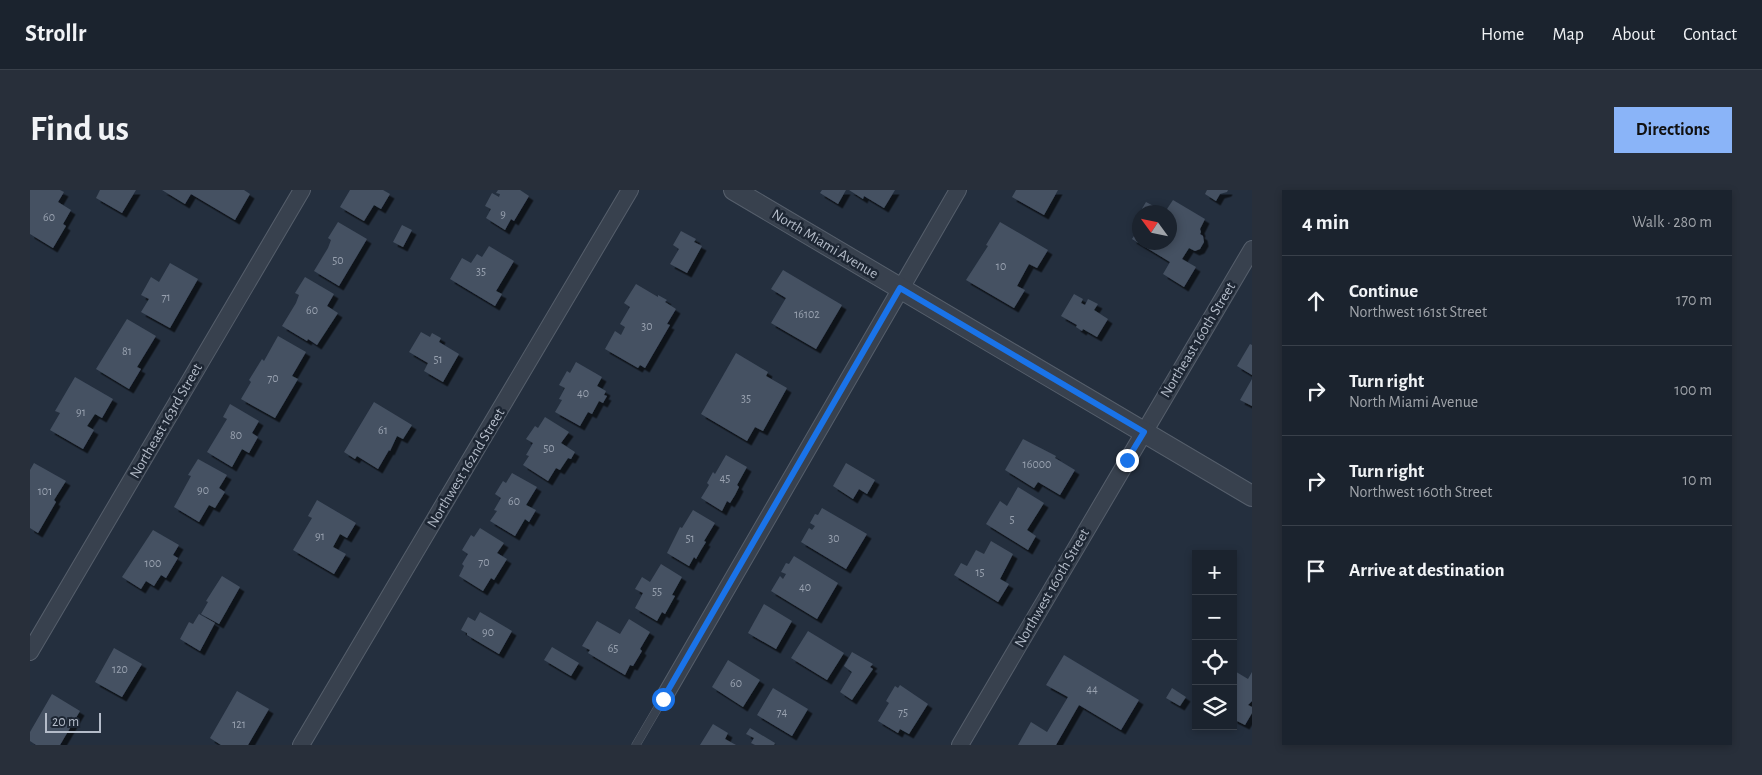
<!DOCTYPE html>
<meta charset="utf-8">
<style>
:root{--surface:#1b232e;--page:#282f3a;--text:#f1f3f6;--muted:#a0a4aa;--line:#39404a;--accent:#8ab4f8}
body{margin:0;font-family:"Alegreya Sans",sans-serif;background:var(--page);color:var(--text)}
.controls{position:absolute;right:15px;bottom:15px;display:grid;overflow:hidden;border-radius:0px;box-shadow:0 2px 8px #0003}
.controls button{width:45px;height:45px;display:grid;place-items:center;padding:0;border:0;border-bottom:1px solid var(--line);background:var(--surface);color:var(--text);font:25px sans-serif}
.compass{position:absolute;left:1102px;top:15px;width:45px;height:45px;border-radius:50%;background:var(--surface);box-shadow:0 2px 8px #0003;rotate:303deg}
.scale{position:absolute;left:15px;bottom:12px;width:56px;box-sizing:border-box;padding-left:5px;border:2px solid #b4bcc9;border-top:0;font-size:14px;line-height:18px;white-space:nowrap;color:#b4bcc9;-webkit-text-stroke:4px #1d2633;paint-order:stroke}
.stop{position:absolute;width:15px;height:15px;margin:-11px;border:4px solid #1a73e8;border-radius:50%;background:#fff}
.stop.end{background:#1a73e8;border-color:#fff;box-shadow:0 1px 5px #0008}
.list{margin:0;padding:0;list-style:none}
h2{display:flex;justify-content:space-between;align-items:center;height:65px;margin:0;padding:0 20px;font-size:21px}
h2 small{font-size:16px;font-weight:400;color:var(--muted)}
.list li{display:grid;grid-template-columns:32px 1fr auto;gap:15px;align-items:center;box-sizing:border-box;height:90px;padding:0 20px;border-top:1px solid var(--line)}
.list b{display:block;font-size:19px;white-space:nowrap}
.list p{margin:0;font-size:16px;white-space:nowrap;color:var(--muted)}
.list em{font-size:16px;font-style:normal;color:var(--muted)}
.icon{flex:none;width:28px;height:28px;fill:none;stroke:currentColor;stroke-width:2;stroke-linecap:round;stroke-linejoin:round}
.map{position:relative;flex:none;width:1222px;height:555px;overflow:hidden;border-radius:0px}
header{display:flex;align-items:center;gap:30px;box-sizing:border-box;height:70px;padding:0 25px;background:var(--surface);border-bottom:1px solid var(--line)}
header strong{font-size:24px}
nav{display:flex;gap:28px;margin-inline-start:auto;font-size:18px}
.intro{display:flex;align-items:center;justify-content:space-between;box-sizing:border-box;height:120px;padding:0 30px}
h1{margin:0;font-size:35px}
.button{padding:12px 22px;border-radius:0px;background:var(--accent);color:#111;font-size:18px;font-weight:700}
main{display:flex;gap:30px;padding:0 30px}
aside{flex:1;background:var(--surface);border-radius:0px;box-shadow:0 2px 8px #0003}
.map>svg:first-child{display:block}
.building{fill:#455162;filter:url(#shadow)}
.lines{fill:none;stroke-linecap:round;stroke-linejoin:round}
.service-casing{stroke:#565f6c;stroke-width:9}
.minor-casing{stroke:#565f6c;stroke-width:18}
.tertiary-casing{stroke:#565f6c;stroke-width:22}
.service{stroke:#38414e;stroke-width:8}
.minor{stroke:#38414e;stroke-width:16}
.tertiary{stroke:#38414e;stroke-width:20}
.route{stroke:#1a73e8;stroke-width:6}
.labels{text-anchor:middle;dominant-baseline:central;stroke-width:5;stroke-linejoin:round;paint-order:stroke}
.number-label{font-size:12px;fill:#98a1af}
.street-label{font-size:15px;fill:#b4bcc9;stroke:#1d2633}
</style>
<header>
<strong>Strollr</strong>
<nav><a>Home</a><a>Map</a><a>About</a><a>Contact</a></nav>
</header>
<div class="intro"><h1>Find us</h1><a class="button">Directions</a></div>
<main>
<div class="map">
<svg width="1222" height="555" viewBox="0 0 1222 555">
<defs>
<filter id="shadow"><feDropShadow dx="4.5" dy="4.5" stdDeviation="0" flood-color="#0009"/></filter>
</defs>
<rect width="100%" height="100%" fill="#242f3e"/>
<path class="building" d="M 0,0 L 30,0 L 34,2 L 28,12 L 41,20 L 33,34 L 36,36 L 23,58 L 0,44 Z
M 70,0 L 106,0 L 92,23 L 66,8 Z
M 132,0 L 214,0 L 220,4 L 205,30 L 161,4 L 155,14 Z
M 320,0 L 353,0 L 360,4 L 351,19 L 344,15 L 334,31 L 310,17 Z
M 468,0 L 490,0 L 499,6 L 484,31 L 481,29 L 475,40 L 456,28 L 461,19 L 455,16 L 462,3 L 469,7 L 470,4 L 466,3 Z
M 792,0 L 816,0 L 808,14 L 790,3 Z
M 819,0 L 865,0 L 854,18 L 834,6 L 833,9 Z
M 986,0 L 1028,0 L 1014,25 L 982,7 Z
M 1177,0 L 1198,0 L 1197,2 L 1190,4 L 1186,11 L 1175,4 Z
M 1143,10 L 1175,29 L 1170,39 L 1171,42 L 1170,44 L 1173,46 L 1174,52 L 1170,59 L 1165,61 L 1159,58 L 1152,69 L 1166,77 L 1154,97 L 1133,84 L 1140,72 L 1102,49 L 1110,37 L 1110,52 L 1140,52 L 1140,22 L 1135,22 Z
M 1116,12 L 1135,22 L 1110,22 Z
M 308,32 L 337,49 L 309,96 L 284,81 L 298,58 L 301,50 L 298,48 Z
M 970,32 L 1018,60 L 1007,78 L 999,74 L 987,96 L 995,100 L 984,118 L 936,90 L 958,56 L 956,55 Z
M 372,35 L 382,40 L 373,57 L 363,52 Z
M 651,41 L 666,49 L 664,52 L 672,56 L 657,83 L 640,74 L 649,59 L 643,55 Z
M 459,56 L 484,71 L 466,101 L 472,104 L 465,116 L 420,89 L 432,68 L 441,73 L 447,64 L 452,67 Z
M 140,73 L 168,89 L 140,138 L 111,122 L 119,109 L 111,105 L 121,87 L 129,92 Z
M 753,80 L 812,115 L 786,159 L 741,133 L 756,108 L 741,99 Z
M 275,87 L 304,104 L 297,116 L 308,123 L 287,155 L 278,149 L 277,151 L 252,136 L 266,113 L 269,105 L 265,103 Z
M 606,94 L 628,107 L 628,105 L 637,110 L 635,112 L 646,119 L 637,134 L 640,135 L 615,178 L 610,175 L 608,178 L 575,159 L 585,141 L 591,145 L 595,137 L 590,134 L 600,117 L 594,113 Z
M 1044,104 L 1053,109 L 1051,113 L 1055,115 L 1058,109 L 1068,114 L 1064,120 L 1078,129 L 1067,147 L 1053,139 L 1052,141 L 1046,137 L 1047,135 L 1031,126 Z
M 97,129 L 126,146 L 107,177 L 111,179 L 99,199 L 66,179 Z
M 391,142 L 400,147 L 402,143 L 411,148 L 409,152 L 429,164 L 413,192 L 394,181 L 398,173 L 379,162 Z
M 248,146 L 276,162 L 262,186 L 268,189 L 245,228 L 211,209 L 221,192 L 219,190 L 232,169 L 234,171 Z
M 1220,154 L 1222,155 L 1222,185 L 1207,176 Z
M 706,163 L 738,182 L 736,186 L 757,198 L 733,241 L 725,237 L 717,251 L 671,224 Z
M 546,172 L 572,187 L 567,196 L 576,201 L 574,205 L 577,206 L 573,213 L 569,211 L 562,224 L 558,222 L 550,236 L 525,222 L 532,210 L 529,209 L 535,198 L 529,195 L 537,181 L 540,183 Z
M 45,187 L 83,209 L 72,228 L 65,224 L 57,236 L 64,240 L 53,259 L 20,240 L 30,223 L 25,221 Z
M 1222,189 L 1222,216 L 1210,210 Z
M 344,212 L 382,235 L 373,249 L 367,246 L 360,261 L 359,260 L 348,279 L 327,266 L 325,269 L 314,262 Z
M 200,214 L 229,231 L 222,243 L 228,247 L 219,263 L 212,259 L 202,277 L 177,262 L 197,229 L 193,227 Z
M 515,227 L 539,242 L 531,253 L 545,262 L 541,269 L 538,268 L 530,280 L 526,278 L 518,291 L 493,275 L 499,266 L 496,265 L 503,253 L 496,249 L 505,236 L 508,238 Z
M 993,249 L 1026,266 L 1025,268 L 1045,280 L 1030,305 L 1008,292 L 1004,298 L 975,280 Z
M 696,265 L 717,277 L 707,295 L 709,297 L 705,305 L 700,313 L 697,311 L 692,321 L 671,308 L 679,295 L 677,293 L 683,282 L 685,284 Z
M 168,269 L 197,285 L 189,298 L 195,302 L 185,318 L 179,315 L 169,332 L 144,317 L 161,286 L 158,285 Z
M 4,273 L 36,291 L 24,310 L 26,312 L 8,343 L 0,338 L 0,280 Z
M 816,273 L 845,290 L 837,304 L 829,299 L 823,309 L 803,296 Z
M 482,283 L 507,297 L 496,315 L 506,320 L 499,332 L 495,329 L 485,346 L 460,331 L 467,321 L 464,320 L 471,308 L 465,304 L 473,291 L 476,293 Z
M 988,297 L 1014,313 L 997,340 L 1006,346 L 998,360 L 956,334 L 970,311 L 977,316 Z
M 287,310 L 326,333 L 317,348 L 310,344 L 303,357 L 316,364 L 304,384 L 263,360 L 282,328 L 278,326 Z
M 792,318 L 837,344 L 816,379 L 771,352 L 779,338 L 782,340 L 785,336 L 780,333 L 785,324 L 788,325 Z
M 663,320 L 685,333 L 674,351 L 676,352 L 671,360 L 666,369 L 664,367 L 659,376 L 637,363 L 650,337 L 652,338 Z
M 450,338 L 474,353 L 467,363 L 477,369 L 464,390 L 461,388 L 453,401 L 429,386 L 434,376 L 432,374 L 438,364 L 432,360 L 441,345 L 444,347 Z
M 123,340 L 149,355 L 143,365 L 148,368 L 136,388 L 131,385 L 124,396 L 116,391 L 111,399 L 92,387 Z
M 961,351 L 983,364 L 970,389 L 979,394 L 968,412 L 924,385 L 931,373 L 937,376 L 946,360 L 954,364 Z
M 764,366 L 808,393 L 787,429 L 741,401 L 750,386 L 753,389 L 756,384 L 751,382 L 756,373 L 759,374 Z
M 631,374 L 652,387 L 642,405 L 645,406 L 635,424 L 632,422 L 627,431 L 605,418 L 613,403 L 605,399 L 612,387 L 620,392 Z
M 192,386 L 210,397 L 189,434 L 171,424 L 178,412 L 176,411 Z
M 734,414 L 762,431 L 746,459 L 718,443 Z
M 450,422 L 482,441 L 469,464 L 437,445 L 437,443 L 431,440 L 438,427 L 445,431 Z
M 169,424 L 185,433 L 170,461 L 150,449 L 159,432 L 163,434 Z
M 599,429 L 620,442 L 610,459 L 612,461 L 603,476 L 600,475 L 595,485 L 558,463 L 560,460 L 552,456 L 567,431 L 590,444 Z
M 778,441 L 814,463 L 797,490 L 761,468 Z
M 522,457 L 549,473 L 541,486 L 514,470 Z
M 84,458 L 112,474 L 92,507 L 65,492 Z
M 822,462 L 843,474 L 840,477 L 843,479 L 822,510 L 810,502 L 822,482 L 814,476 Z
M 1034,465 L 1109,510 L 1091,540 L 1049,515 L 1026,555 L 988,555 L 1001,532 L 1017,542 L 1038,507 L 1016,495 Z
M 698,470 L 730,490 L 713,517 L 682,497 Z
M 1203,480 L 1218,489 L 1222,482 L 1222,511 L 1218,515 L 1222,517 L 1222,523 L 1215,535 L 1203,529 Z
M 870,495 L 898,514 L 879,544 L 870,539 L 868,543 L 848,531 L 859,513 L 856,511 L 865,496 L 868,498 Z
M 743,498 L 778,519 L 762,546 L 727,525 Z
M 1142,498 L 1156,507 L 1150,516 L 1136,508 Z
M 207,501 L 239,519 L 218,555 L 191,555 L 180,548 Z
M 22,504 L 50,521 L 30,555 L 6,555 L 0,551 L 0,542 Z
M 683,534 L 698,543 L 695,549 L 706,555 L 670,555 Z
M 720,538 L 745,553 L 744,555 L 725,555 L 721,553 L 724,548 L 716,544 Z"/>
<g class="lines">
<g class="service-casing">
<path id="service" d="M 606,555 L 633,509"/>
</g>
<g class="minor-casing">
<path id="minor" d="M 0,462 L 272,0
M 633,509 L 928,0
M 271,555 L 600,0
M 930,555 L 1222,59"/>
</g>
<g class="tertiary-casing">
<path id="tertiary" d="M 704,0 L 1222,306"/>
</g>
<use href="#service" class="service"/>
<use href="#minor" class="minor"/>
<use href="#tertiary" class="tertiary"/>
</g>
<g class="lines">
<path class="route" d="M 633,509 L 870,98 L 1114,242 L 1097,270"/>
</g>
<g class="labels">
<g class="number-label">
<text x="473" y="24">9</text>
<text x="19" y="27">60</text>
<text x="308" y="70">50</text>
<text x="971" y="76">10</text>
<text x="451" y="81">35</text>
<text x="136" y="107">71</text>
<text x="282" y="120">60</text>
<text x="777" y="124">16102</text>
<text x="617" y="136">30</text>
<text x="97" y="161">81</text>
<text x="408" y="169">51</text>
<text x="243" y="188">70</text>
<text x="553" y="203">40</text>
<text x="716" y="208">35</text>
<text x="51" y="222">91</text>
<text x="353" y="240">61</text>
<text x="206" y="245">80</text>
<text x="519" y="258">50</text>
<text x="1007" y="274">16000</text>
<text x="695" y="288">45</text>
<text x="173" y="300">90</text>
<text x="15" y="301">101</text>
<text x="484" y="311">60</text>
<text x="982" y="329">5</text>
<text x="290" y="346">91</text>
<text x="660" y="348">51</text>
<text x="804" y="348">30</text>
<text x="454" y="372">70</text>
<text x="123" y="373">100</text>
<text x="950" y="382">15</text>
<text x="775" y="397">40</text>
<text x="627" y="401">55</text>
<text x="458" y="442">90</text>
<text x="583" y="458">65</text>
<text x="90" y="479">120</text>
<text x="706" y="493">60</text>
<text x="1062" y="499">44</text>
<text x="752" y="522">74</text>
<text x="873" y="522">75</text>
<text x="209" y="534">121</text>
</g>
<g class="street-label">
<text transform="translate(795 54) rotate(31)">North Miami Avenue</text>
<text transform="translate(1168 150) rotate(-59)">Northeast 160th Street</text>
<text transform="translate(136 231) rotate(-60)">Northeast 163rd Street</text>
<text transform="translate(436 278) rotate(-59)">Northwest 162nd Street</text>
<text transform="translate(1022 398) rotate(-60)">Northwest 160th Street</text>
</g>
</g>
</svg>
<div class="controls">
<button>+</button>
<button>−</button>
<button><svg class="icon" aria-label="locate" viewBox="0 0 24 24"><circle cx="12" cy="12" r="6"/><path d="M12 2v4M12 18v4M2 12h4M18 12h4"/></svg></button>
<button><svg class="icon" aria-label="layers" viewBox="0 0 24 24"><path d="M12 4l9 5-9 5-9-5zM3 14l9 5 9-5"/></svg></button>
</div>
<svg class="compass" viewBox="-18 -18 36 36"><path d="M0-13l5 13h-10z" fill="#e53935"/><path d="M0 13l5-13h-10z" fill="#a0a4aa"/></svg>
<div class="scale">20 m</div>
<div class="stop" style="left:633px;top:509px"></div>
<div class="stop end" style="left:1097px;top:270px"></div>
</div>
<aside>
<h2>4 min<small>Walk · 280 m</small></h2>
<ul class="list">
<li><svg class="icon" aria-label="ahead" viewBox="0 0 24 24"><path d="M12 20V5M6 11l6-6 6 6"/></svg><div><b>Continue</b><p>Northwest 161st Street</p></div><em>170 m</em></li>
<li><svg class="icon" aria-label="right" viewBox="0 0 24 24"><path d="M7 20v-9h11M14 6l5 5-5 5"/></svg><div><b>Turn right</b><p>North Miami Avenue</p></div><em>100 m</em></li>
<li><svg class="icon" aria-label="right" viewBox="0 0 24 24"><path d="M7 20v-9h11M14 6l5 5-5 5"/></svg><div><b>Turn right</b><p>Northwest 160th Street</p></div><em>10 m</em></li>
<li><svg class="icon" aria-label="arrive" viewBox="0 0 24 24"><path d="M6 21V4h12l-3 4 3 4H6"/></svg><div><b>Arrive at destination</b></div></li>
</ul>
</aside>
</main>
